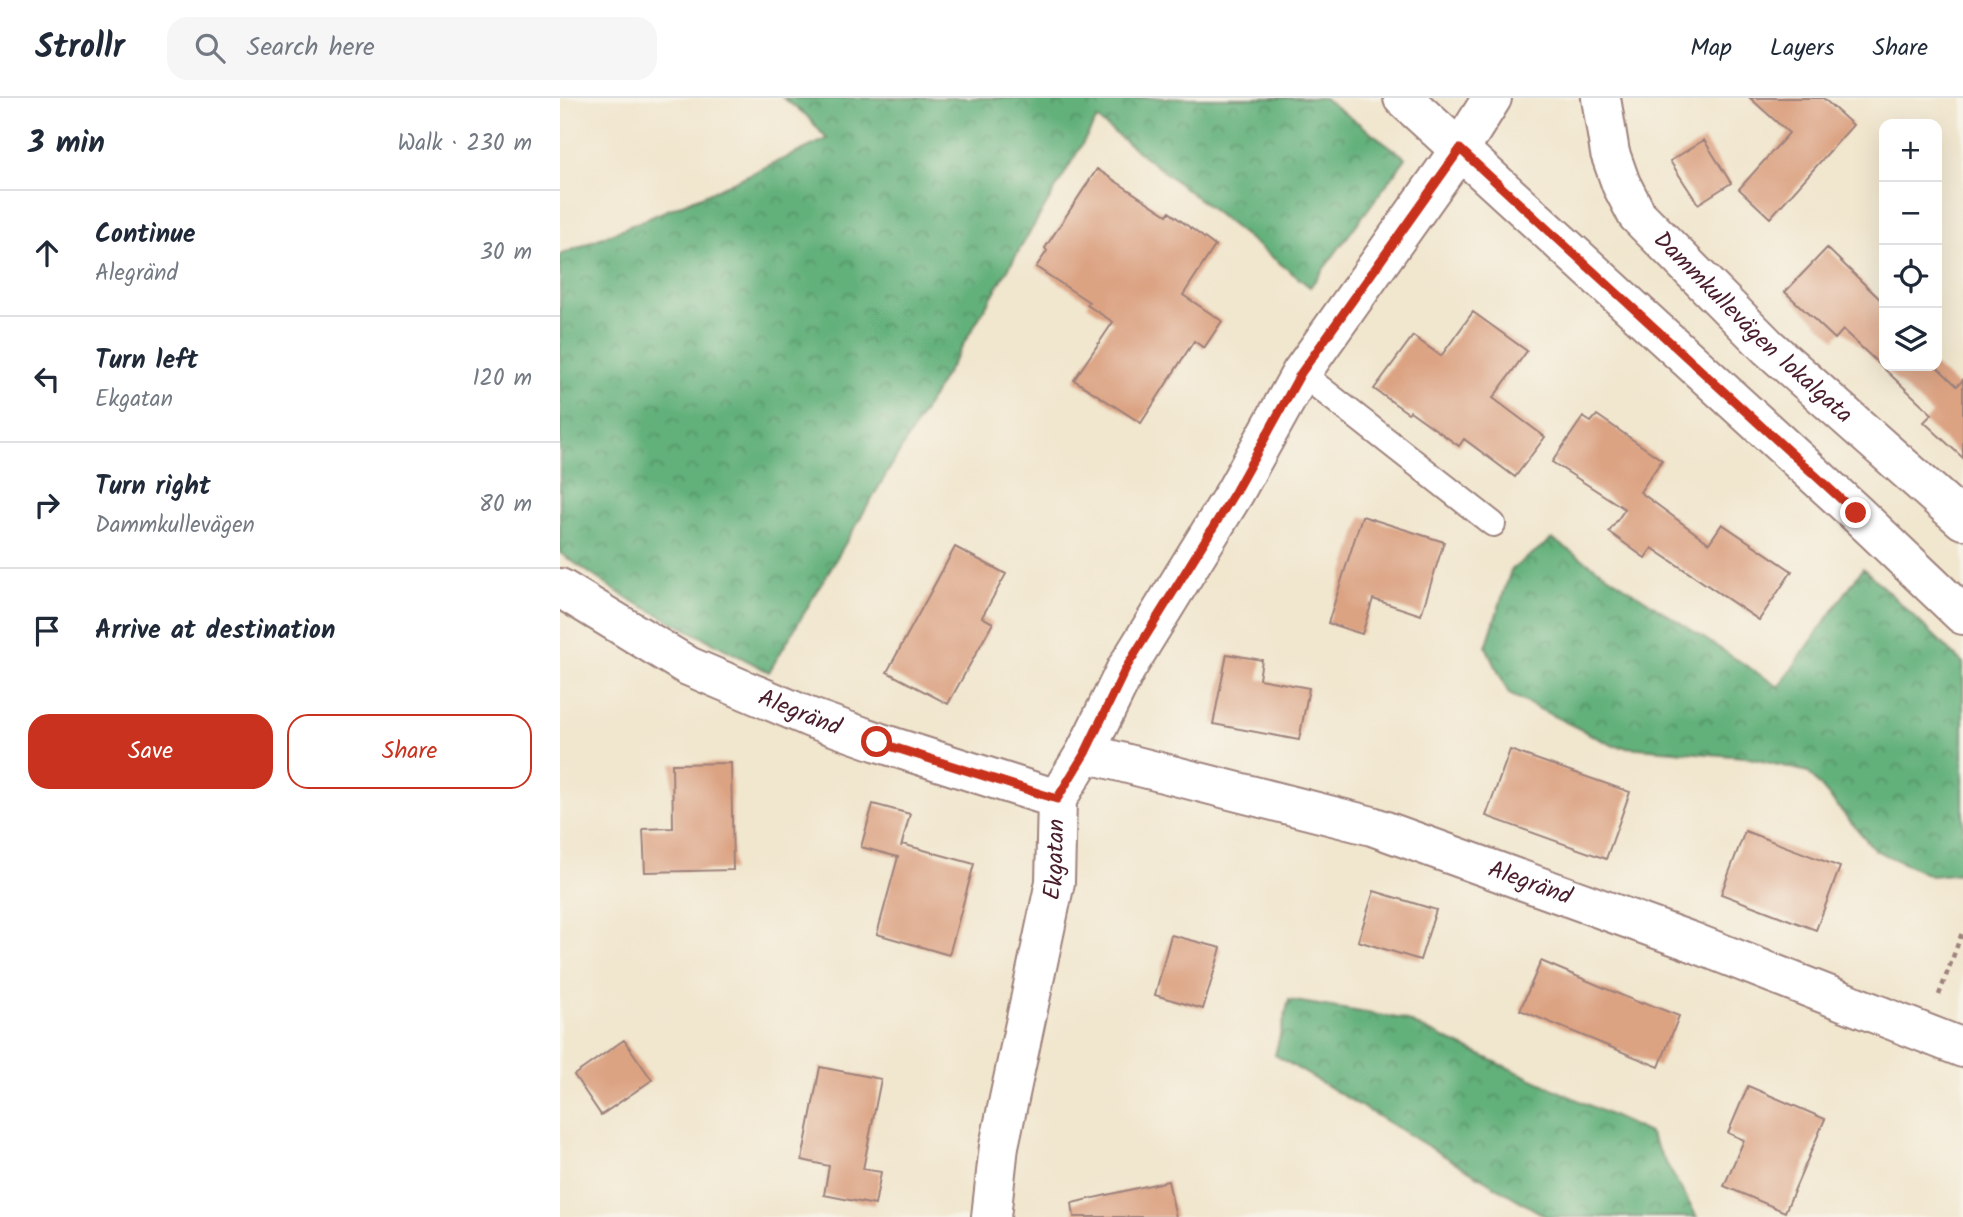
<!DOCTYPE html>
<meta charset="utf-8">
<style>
:root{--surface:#fff;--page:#f6f6f7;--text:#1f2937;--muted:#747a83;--line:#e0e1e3;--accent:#c8321e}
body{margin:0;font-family:Kalam,sans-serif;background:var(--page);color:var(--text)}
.controls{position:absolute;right:21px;top:21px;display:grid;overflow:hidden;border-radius:14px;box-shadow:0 7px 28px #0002}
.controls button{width:63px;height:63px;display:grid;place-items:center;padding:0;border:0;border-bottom:2px solid var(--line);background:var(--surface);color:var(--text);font:35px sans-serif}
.stop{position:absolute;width:21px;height:21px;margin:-16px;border:5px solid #c8321e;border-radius:50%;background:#fff}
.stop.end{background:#c8321e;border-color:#fff;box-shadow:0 2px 7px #0008}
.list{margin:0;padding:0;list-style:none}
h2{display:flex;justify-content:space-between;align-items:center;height:91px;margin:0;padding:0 28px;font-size:30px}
h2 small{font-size:23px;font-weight:400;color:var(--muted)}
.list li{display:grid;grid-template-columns:46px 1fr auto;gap:21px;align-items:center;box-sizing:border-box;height:126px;padding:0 28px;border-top:2px solid var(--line)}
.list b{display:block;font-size:26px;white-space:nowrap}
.list p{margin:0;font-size:23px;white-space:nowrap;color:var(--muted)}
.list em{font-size:23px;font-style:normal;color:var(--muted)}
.actions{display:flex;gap:14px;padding:21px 28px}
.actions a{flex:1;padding:16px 0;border:2px solid var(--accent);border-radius:21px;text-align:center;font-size:24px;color:var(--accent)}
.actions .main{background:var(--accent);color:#fff}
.icon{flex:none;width:38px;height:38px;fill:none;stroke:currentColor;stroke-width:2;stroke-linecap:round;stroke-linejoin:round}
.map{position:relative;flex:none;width:1403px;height:1119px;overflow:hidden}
header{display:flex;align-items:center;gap:42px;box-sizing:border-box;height:98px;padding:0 35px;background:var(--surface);border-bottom:2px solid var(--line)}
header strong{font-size:33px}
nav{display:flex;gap:38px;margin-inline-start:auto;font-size:24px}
.search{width:490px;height:63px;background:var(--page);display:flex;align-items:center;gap:18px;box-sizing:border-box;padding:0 24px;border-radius:21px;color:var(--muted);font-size:26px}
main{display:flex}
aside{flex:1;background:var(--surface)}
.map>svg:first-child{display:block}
.forest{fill:url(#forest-crowns);stroke:#566852;stroke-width:2}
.building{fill:#dca383}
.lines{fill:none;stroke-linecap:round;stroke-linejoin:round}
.service-casing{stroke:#9e827c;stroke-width:28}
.minor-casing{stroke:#9e827c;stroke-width:42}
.tertiary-casing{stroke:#9e827c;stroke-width:42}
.path{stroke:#9e827c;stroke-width:4.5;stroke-dasharray:5 5;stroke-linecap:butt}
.service{stroke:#fff;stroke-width:24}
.minor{stroke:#fff;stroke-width:38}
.tertiary{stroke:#fff;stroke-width:38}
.route{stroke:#c8321e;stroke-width:9}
.labels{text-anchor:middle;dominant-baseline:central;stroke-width:5;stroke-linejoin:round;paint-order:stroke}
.street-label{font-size:24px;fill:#4a1f2b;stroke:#f7f3e8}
</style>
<header>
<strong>Strollr</strong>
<div class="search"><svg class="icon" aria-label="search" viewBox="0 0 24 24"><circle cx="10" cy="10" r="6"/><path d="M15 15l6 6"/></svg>Search here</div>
<nav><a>Map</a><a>Layers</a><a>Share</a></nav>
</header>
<main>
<aside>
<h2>3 min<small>Walk · 230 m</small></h2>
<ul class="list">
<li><svg class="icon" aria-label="ahead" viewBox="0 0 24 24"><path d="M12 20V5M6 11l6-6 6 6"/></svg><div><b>Continue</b><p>Alegränd</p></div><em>30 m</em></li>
<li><svg class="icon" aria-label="left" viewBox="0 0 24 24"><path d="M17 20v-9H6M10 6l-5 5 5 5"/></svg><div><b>Turn left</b><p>Ekgatan</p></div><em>120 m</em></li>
<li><svg class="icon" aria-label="right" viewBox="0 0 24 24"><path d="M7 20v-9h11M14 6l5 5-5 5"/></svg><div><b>Turn right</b><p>Dammkullevägen</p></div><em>80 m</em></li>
<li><svg class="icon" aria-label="arrive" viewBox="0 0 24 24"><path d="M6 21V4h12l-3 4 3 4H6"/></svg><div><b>Arrive at destination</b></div></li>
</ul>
<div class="actions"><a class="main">Save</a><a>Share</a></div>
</aside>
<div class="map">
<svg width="1403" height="1119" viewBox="0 0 1403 1119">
<defs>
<pattern id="forest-crowns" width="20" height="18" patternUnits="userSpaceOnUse" patternTransform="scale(1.75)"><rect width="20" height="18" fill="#62b07a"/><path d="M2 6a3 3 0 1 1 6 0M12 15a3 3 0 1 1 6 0" fill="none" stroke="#538f64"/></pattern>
</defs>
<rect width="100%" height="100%" fill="#f7f3e8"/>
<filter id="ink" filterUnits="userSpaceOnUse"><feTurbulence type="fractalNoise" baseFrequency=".0143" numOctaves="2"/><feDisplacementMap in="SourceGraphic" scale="14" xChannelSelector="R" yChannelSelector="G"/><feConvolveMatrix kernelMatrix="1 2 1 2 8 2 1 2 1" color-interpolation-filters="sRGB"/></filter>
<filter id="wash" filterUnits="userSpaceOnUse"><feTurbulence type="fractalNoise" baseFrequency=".00686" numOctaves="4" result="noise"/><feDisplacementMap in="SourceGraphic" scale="28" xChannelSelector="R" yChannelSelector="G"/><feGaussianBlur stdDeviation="1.57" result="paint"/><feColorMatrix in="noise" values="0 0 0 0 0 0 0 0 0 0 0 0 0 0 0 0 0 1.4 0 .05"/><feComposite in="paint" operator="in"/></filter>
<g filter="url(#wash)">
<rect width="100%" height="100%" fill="#f1e6ce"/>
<path class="forest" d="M 223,0 L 764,0 L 846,60 L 750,189 L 537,21 L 209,574 L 65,499 L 0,455 L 0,157 L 151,94 L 267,41 L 247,18 Z
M 992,441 L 1219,589 L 1303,470 L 1403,565 L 1403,775 L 1371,778 L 1315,752 L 1248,674 L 1185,659 L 1054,648 L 949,596 L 926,549 L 951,472 Z
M 729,902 L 843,921 L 1089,1035 L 1137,1119 L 987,1119 L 715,957 Z"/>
<g id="blocks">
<path class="building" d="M 1190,0 L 1263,0 L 1293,27 L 1210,120 L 1179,91 L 1229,35 Z
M 1144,42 L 1171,85 L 1138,106 L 1110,63 Z
M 537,71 L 607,117 L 609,114 L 655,148 L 623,197 L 662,223 L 644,250 L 634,243 L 581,325 L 514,282 L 553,224 L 527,207 L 529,204 L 476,169 L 487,153 L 485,150 Z
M 1267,150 L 1324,205 L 1324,268 L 1376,268 L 1397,288 L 1403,282 L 1403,360 L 1364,324 L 1372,316 L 1283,232 L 1275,241 L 1225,194 Z
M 913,214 L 967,253 L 933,300 L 985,339 L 955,379 L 904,341 L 899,348 L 850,313 L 848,315 L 814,291 L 853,238 L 881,258 Z
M 1037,317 L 1102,362 L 1080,394 L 1149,445 L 1162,426 L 1232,473 L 1199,522 L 1092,450 L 1085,460 L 1049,434 L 1065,411 L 992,364 L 1023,319 L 1031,324 Z
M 802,418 L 884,444 L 861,517 L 813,501 L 802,536 L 768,525 Z
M 395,449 L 446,476 L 422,519 L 433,525 L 388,606 L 327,574 Z
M 667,556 L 702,562 L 699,581 L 749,590 L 739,642 L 653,626 Z
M 950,652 L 1070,694 L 1046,761 L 926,718 Z
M 171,665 L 173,772 L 85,774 L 83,731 L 113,730 L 112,666 Z
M 313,706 L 350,716 L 341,749 L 342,746 L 414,766 L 389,857 L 317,836 L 338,759 L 301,749 Z
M 1185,733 L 1280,769 L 1256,832 L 1161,796 Z
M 814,793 L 876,812 L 860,862 L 798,843 Z
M 611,837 L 661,850 L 643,911 L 595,897 Z
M 981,863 L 1082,906 L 1083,904 L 1119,918 L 1099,969 L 960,912 Z
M 64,942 L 92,982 L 41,1017 L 14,977 Z
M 260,969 L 321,981 L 303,1071 L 321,1074 L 315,1107 L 264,1097 L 269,1068 L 242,1062 Z
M 1188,988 L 1265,1021 L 1225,1114 L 1164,1088 L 1184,1042 L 1168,1035 Z
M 608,1083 L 616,1119 L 514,1119 L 512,1105 Z"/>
</g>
</g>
<g filter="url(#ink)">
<use href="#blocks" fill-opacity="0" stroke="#9e827c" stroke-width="2"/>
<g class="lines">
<g class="service-casing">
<path id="service" d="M 741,275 L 933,426"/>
</g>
<g class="minor-casing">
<g id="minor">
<path id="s1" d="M 1041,0 L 1050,55 L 1061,86 L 1077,117 L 1208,249 L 1403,422"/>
<path id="s2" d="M 0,490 L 128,568 L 251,620 L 318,644 L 497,701"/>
<path id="s3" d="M 525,655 L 812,728 L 1130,843 L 1403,950"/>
<path id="s4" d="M 431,1119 L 439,1048 L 495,784 L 497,701 L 525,655 L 566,571 L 675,394 L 741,275 L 900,51 L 932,0"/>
</g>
</g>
<g class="tertiary-casing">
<path id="tertiary" d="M 843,0 L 1296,415 L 1403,517"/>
</g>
<path class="path" d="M 1379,897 L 1403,832"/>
<use href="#service" class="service"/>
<use href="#minor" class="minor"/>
<use href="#tertiary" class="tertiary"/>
</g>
</g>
<g class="lines" filter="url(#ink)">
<path class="route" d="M 317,644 L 497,701 L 525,655 L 566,570 L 675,394 L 741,275 L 900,51 L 1296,415"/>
</g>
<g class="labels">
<g class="street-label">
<text stroke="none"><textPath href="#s1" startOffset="285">Dammkullevägen lokalgata</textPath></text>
<text stroke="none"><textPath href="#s2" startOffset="271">Alegränd</textPath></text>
<text stroke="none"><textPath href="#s4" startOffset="364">Ekgatan</textPath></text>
<text stroke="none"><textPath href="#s3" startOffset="464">Alegränd</textPath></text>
</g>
</g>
</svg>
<div class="controls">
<button>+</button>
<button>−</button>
<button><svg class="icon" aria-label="locate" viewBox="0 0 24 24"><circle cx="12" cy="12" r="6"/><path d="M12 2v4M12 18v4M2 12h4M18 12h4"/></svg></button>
<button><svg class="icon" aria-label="layers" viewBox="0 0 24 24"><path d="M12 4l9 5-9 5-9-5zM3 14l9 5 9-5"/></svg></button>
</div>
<div class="stop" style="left:317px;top:644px"></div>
<div class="stop end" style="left:1296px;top:415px"></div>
</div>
</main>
